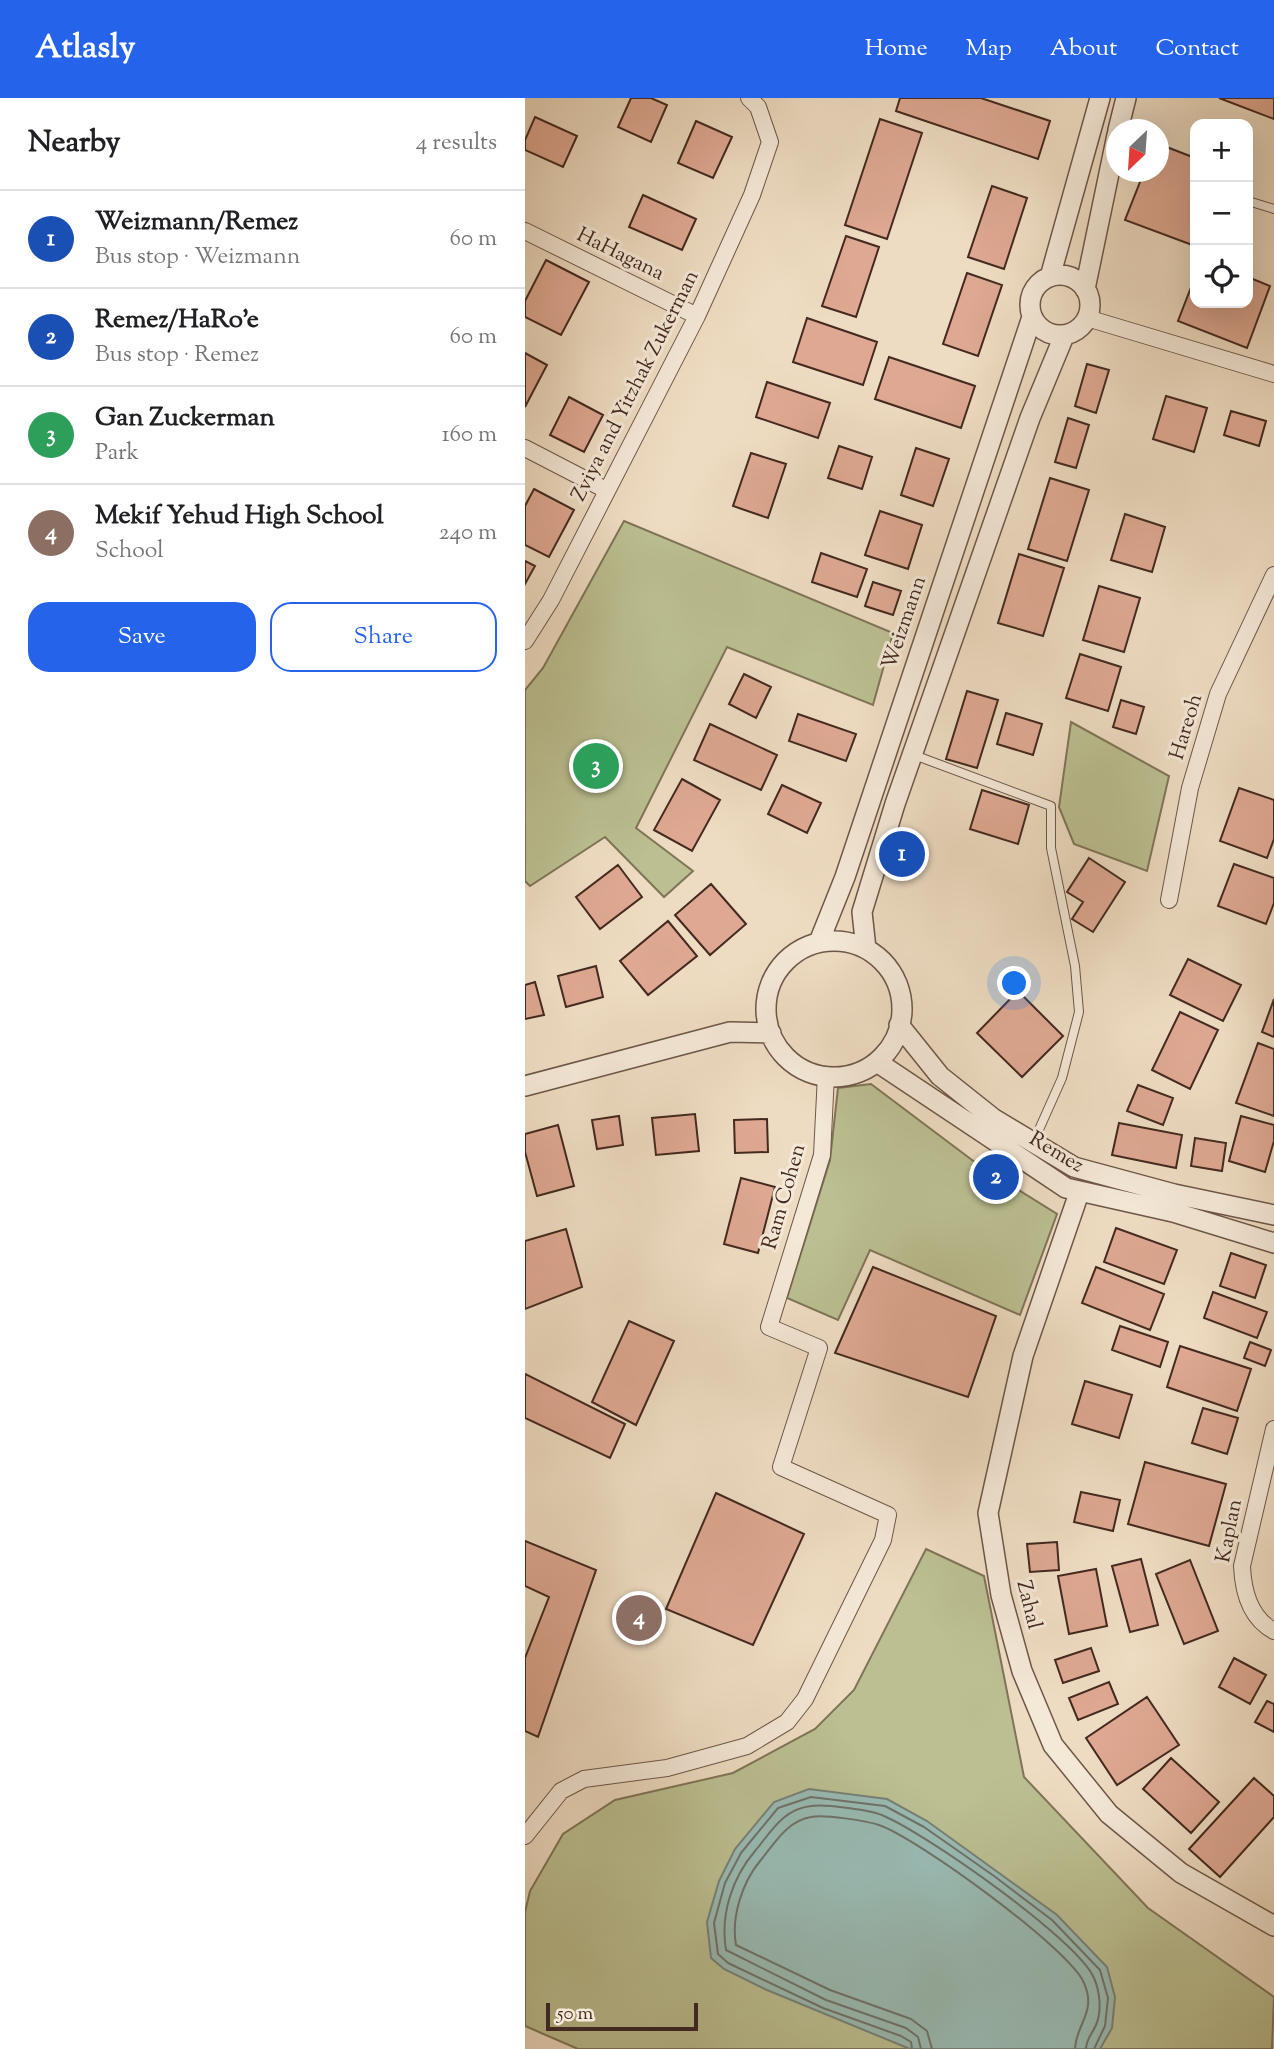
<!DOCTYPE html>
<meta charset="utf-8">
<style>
:root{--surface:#fff;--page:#f6f6f6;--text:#202124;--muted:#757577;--line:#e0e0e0;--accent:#2563eb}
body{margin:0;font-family:"Sorts Mill Goudy",serif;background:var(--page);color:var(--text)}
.controls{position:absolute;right:21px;top:21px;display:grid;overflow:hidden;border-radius:14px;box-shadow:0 7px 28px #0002}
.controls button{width:63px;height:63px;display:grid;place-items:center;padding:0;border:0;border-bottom:2px solid var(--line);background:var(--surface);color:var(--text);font:35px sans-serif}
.compass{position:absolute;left:581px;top:21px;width:63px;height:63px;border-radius:50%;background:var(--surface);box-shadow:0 7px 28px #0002;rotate:205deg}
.scale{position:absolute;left:21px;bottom:18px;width:152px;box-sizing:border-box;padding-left:7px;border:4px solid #43291f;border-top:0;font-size:19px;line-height:24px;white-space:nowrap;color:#43291f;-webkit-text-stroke:5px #f4e8d7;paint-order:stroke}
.you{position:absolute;left:490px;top:886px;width:24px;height:24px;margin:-18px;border:5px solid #fff;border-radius:50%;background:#1a73e8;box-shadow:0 0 0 10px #1a73e833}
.badge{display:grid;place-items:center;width:46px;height:46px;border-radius:50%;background:var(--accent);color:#fff;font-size:23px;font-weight:700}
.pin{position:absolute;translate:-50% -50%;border:4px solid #fff;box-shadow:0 2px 7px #0006}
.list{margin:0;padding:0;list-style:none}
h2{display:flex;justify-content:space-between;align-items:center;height:91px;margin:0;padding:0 28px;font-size:30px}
h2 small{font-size:23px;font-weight:400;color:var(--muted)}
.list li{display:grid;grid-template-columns:46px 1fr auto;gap:21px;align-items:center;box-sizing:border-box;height:98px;padding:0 28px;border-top:2px solid var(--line)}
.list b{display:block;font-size:26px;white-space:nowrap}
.list p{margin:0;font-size:23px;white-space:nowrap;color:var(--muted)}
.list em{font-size:23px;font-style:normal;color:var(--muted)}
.actions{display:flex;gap:14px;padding:21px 28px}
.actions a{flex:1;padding:16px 0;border:2px solid var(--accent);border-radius:21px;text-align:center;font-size:24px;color:var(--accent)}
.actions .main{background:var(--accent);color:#fff}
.icon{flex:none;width:38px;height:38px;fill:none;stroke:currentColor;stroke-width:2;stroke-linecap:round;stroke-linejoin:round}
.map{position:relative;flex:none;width:749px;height:1951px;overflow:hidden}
header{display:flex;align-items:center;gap:42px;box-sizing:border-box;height:98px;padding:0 35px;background:var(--accent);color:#fff}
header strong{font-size:33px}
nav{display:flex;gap:38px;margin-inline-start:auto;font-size:24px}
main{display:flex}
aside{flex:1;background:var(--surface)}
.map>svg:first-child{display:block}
.green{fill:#bbbf91;stroke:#7f7458;stroke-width:2}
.water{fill:#99bbb4;stroke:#778178;stroke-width:2}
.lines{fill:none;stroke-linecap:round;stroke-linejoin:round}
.shore{stroke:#6e726a;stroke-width:2}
.building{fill:#dea892;stroke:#43291f;stroke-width:2}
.service-casing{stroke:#6e5648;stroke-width:10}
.minor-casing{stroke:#6e5648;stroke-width:18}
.tertiary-casing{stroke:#6e5648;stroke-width:22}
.service{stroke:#f4e8d7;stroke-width:8}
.minor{stroke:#f4e8d7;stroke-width:16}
.tertiary{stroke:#f4e8d7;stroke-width:19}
.labels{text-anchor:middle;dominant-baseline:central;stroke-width:6;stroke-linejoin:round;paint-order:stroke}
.street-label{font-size:21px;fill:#43291f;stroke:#f4e8d7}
</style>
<header>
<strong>Atlasly</strong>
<nav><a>Home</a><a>Map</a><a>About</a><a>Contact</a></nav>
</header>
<main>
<aside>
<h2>Nearby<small>4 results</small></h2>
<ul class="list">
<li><span class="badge" style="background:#1a4fb4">1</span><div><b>Weizmann/Remez</b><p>Bus stop · Weizmann</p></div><em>60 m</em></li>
<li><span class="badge" style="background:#1a4fb4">2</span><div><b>Remez/HaRo'e</b><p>Bus stop · Remez</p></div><em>60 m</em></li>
<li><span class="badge" style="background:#2e9e5b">3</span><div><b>Gan Zuckerman</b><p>Park</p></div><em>160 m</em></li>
<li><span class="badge" style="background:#8d6e63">4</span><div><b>Mekif Yehud High School</b><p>School</p></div><em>240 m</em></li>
</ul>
<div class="actions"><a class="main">Save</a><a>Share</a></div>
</aside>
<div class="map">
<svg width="749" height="1951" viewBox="0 0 749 1951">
<rect width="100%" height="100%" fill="#eedcc2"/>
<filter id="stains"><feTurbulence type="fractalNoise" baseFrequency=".00286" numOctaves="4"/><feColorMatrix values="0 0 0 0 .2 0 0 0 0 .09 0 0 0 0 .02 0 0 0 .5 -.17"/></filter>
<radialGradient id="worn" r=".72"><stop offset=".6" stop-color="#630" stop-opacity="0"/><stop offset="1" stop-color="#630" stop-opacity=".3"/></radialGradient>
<path class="green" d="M 99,423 L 368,535 L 348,607 L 202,549 L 111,730 L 168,773 L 139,799 L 80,739 L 5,788 L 0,783 L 0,592 L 18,570 Z
M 546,624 L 644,678 L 622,773 L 549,746 L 534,709 Z
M 346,986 L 455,1068 L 532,1116 L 495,1217 L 345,1152 L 313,1222 L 262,1200 L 305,1062 L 313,990 Z
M 401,1451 L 459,1478 L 499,1679 L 623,1810 L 749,1899 L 747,1951 L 53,1951 L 0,1928 L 0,1814 L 5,1793 L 38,1736 L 90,1702 L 208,1675 L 290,1631 L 329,1592 Z"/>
<path class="water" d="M 284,1691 L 362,1701 L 402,1723 L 532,1817 L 582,1869 L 590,1899 L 587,1930 L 575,1951 L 385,1951 L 242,1892 L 199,1871 L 186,1860 L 182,1824 L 194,1783 L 210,1751 L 249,1704 Z"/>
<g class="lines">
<path class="shore" d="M 387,1951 L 386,1944 L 376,1938 L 298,1910 L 203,1865 L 193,1856 L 189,1825 L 200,1785 L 216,1755 L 253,1710 L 286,1699 L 360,1708 L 399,1729 L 469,1778 L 527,1822 L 575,1872 L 583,1900 L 580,1928 L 569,1951
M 396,1951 L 393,1939 L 381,1930 L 301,1902 L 201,1852 C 195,1817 207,1780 230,1753 C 246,1734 258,1711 286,1708 C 300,1706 347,1712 359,1718 C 401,1736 552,1841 569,1880 C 575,1894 577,1913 571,1927 C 567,1936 561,1941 561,1951
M 407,1951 L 402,1933 L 386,1921 L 305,1892 L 211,1847 C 206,1819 217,1785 235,1763 C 250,1745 262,1723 286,1719 C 299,1716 342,1723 354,1727 C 392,1740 545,1851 559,1885 C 572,1914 551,1926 550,1951"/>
</g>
<path class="building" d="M 106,0 L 126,0 L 142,7 L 126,44 L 93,29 Z
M 375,0 L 456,0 L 525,23 L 513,61 L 371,13 Z
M 694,0 L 749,0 L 749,21 Z
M 10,19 L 52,38 L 38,69 L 0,52 L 0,42 Z
M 355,21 L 397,35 L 362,141 L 320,127 Z
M 171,23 L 207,39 L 188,80 L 153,65 Z
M 634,46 L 670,60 L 670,148 L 600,122 L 619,74 L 634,74 Z
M 467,88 L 502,100 L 479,171 L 443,159 Z
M 118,97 L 171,121 L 157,152 L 104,129 Z
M 321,138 L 354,149 L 331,219 L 297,208 Z
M 21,162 L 64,184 L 36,237 L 0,219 L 0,203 Z
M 442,175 L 477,187 L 453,258 L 418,246 Z
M 670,179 L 670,205 L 723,205 L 723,179 L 745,188 L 722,250 L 653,223 Z
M 282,220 L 352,244 L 338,287 L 268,264 Z
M 0,255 L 22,267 L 0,309 Z
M 364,259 L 450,288 L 436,330 L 350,301 Z
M 562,266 L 584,272 L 571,315 L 550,308 Z
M 242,284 L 305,305 L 293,340 L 231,319 Z
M 641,298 L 682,310 L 669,354 L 628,341 Z
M 44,299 L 78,317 L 59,354 L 25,337 Z
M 706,313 L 741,323 L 734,348 L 699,337 Z
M 543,320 L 564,327 L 551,370 L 530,364 Z
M 314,348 L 347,359 L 337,391 L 303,380 Z
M 391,350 L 424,361 L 408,408 L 376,397 Z
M 226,355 L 261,366 L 243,420 L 208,408 Z
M 525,380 L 564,392 L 542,463 L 503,451 Z
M 9,391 L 49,412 L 24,459 L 0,447 L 0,408 Z
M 355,413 L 397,427 L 383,471 L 340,457 Z
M 600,416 L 640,429 L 627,474 L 586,462 Z
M 296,455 L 342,471 L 332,499 L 287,484 Z
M 494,456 L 539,470 L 518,538 L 473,525 Z
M 0,463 L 10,468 L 0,486 Z
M 348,484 L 376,493 L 368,517 L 340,508 Z
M 574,488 L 615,500 L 599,554 L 558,542 Z
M 555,556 L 596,569 L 583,613 L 541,600 Z
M 219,576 L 246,589 L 231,620 L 204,606 Z
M 442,593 L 473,602 L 452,670 L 421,661 Z
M 596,602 L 619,609 L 611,636 L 588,629 Z
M 481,615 L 517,626 L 508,657 L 472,646 Z
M 273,616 L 331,636 L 321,663 L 264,643 Z
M 185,626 L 252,657 L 236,692 L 169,662 Z
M 157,681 L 195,702 L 167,753 L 129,732 Z
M 257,687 L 296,705 L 282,735 L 243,716 Z
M 714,690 L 749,702 L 749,741 L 742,760 L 695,743 Z
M 457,692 L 504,707 L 493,746 L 445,731 Z
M 564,760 L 600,784 L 568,834 L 547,821 L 558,804 L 542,794 Z
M 709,766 L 749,780 L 749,805 L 741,826 L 693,808 Z
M 93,767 L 117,799 L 75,831 L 51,799 Z
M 186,786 L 221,826 L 185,857 L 150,817 Z
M 143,823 L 172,858 L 123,897 L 95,863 Z
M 663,861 L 716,887 L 698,923 L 645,897 Z
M 71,868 L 78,899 L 41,909 L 33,878 Z
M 10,884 L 19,917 L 0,921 L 0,887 Z
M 493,893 L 538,938 L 497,979 L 452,935 Z
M 749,901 L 749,939 L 737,934 Z
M 655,914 L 693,932 L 665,991 L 627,972 Z
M 733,945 L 749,951 L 749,1018 L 711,1005 Z
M 613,987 L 648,1000 L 638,1027 L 602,1013 Z
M 170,1016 L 174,1053 L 131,1057 L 127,1020 Z
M 94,1018 L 98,1047 L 72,1051 L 67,1022 Z
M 716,1018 L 749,1027 L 749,1043 L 740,1074 L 704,1063 Z
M 242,1021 L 243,1054 L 210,1055 L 209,1022 Z
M 594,1025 L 657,1037 L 651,1070 L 587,1057 Z
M 33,1027 L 49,1088 L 12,1098 L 0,1054 L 0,1036 Z
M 670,1040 L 701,1045 L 697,1073 L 666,1068 Z
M 216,1080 L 250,1089 L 233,1155 L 199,1146 Z
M 591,1130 L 652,1152 L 639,1186 L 579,1164 Z
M 41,1131 L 57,1189 L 0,1211 L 0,1143 Z
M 706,1155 L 741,1167 L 730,1200 L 695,1188 Z
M 348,1169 L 471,1218 L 443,1299 L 310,1255 Z
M 571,1169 L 639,1196 L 625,1232 L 557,1205 Z
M 688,1194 L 742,1214 L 732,1240 L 679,1220 Z
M 104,1223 L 149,1243 L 111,1327 L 67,1304 Z
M 595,1228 L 643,1244 L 635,1269 L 587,1252 Z
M 725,1244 L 746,1252 L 740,1268 L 719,1260 Z
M 655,1248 L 726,1271 L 712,1313 L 642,1289 Z
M 0,1276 L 100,1326 L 85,1360 L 0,1320 Z
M 560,1283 L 607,1297 L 594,1340 L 547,1326 Z
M 678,1310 L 713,1320 L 702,1356 L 667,1345 Z
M 620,1364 L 701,1386 L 684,1448 L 603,1426 Z
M 556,1394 L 595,1402 L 588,1433 L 549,1424 Z
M 191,1395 L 279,1436 L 228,1547 L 141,1511 Z
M 0,1443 L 71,1472 L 13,1639 L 0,1633 L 0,1560 L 24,1499 L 0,1488 Z
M 532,1444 L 534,1472 L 505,1474 L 502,1446 Z
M 616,1461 L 633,1527 L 605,1534 L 587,1468 Z
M 665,1462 L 693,1533 L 659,1546 L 631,1476 Z
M 571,1471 L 582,1528 L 544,1536 L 533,1478 Z
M 566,1550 L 574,1573 L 538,1585 L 530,1562 Z
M 709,1560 L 741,1577 L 725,1606 L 694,1589 Z
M 584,1584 L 593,1606 L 553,1622 L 544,1600 Z
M 622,1599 L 654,1647 L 592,1687 L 561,1640 Z
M 742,1603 L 749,1606 L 749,1634 L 730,1624 Z
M 646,1660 L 694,1704 L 666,1735 L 618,1691 Z
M 729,1680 L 749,1698 L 749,1719 L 695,1779 L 664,1751 Z"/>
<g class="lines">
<g class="service-casing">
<path id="service" d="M 723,103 L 749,111
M 389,657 L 526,708 L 526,750 L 550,868 L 554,914 L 537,980 L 508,1045"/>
</g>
<g class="minor-casing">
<path id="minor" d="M 0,133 L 172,218
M 562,220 L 749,276
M 0,350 L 81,392
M 0,543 L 26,502 L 172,218 L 227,97 L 245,44 L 233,9 L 224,0
M 644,802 L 665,690 L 693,596 L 749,477
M 749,1331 L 717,1468 C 718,1493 725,1520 749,1533
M 0,1738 L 36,1693 L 59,1681 L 142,1670 L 222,1648 L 262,1624 L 280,1601 L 358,1442 L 363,1417 L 256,1369 L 294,1250 L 244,1229 L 297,1057 L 301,977"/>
</g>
<g class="tertiary-casing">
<path id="tertiary" d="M 593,32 L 601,0
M505 207a30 30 0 1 1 60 0a30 30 0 1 1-60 0Z
M 525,179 L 575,0
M 560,191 L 592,37
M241 911a68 68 0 1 1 136 0a68 68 0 1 1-136 0Z
M 294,844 L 320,779 L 507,219
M 341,851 L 337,814 L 370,706 L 505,320 L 539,238
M 374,927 L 415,978 L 469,1021 L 549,1069 L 649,1096 L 749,1117
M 352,964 L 541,1090 L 648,1114 L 749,1145
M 0,988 L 205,934 L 246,935
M 554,1095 L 498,1258 L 463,1415 L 476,1497 L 497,1573 L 528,1647 L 584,1716 L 656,1775 L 749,1828"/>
</g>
<use href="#service" class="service"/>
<use href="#minor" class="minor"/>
<use href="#tertiary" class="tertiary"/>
</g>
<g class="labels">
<g class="street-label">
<text transform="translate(95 157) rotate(26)">HaHagana</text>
<text transform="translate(111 288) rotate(-63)">Zviya and Yitzhak Zukerman</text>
<text transform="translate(380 525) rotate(-71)">Weizmann</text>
<text transform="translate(662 629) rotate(-73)">Hareoh</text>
<text transform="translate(531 1055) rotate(31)">Remez</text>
<text transform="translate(260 1099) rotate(-74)">Ram Cohen</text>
<text transform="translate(705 1433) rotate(-79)">Kaplan</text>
<text transform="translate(503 1507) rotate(76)">Zahal</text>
</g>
</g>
<rect width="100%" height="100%" filter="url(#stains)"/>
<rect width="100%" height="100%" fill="url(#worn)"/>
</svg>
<div class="controls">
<button>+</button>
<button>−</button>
<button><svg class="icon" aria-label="locate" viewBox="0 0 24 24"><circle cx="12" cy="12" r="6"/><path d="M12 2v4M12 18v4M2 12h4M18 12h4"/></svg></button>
</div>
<svg class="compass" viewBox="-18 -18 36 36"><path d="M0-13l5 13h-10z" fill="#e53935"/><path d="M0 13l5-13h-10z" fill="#757577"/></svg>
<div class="scale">50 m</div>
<div class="you"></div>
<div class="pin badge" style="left:377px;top:756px;background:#1a4fb4">1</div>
<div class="pin badge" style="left:471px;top:1079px;background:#1a4fb4">2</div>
<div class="pin badge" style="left:71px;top:668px;background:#2e9e5b">3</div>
<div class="pin badge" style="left:114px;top:1520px;background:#8d6e63">4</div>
</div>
</main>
